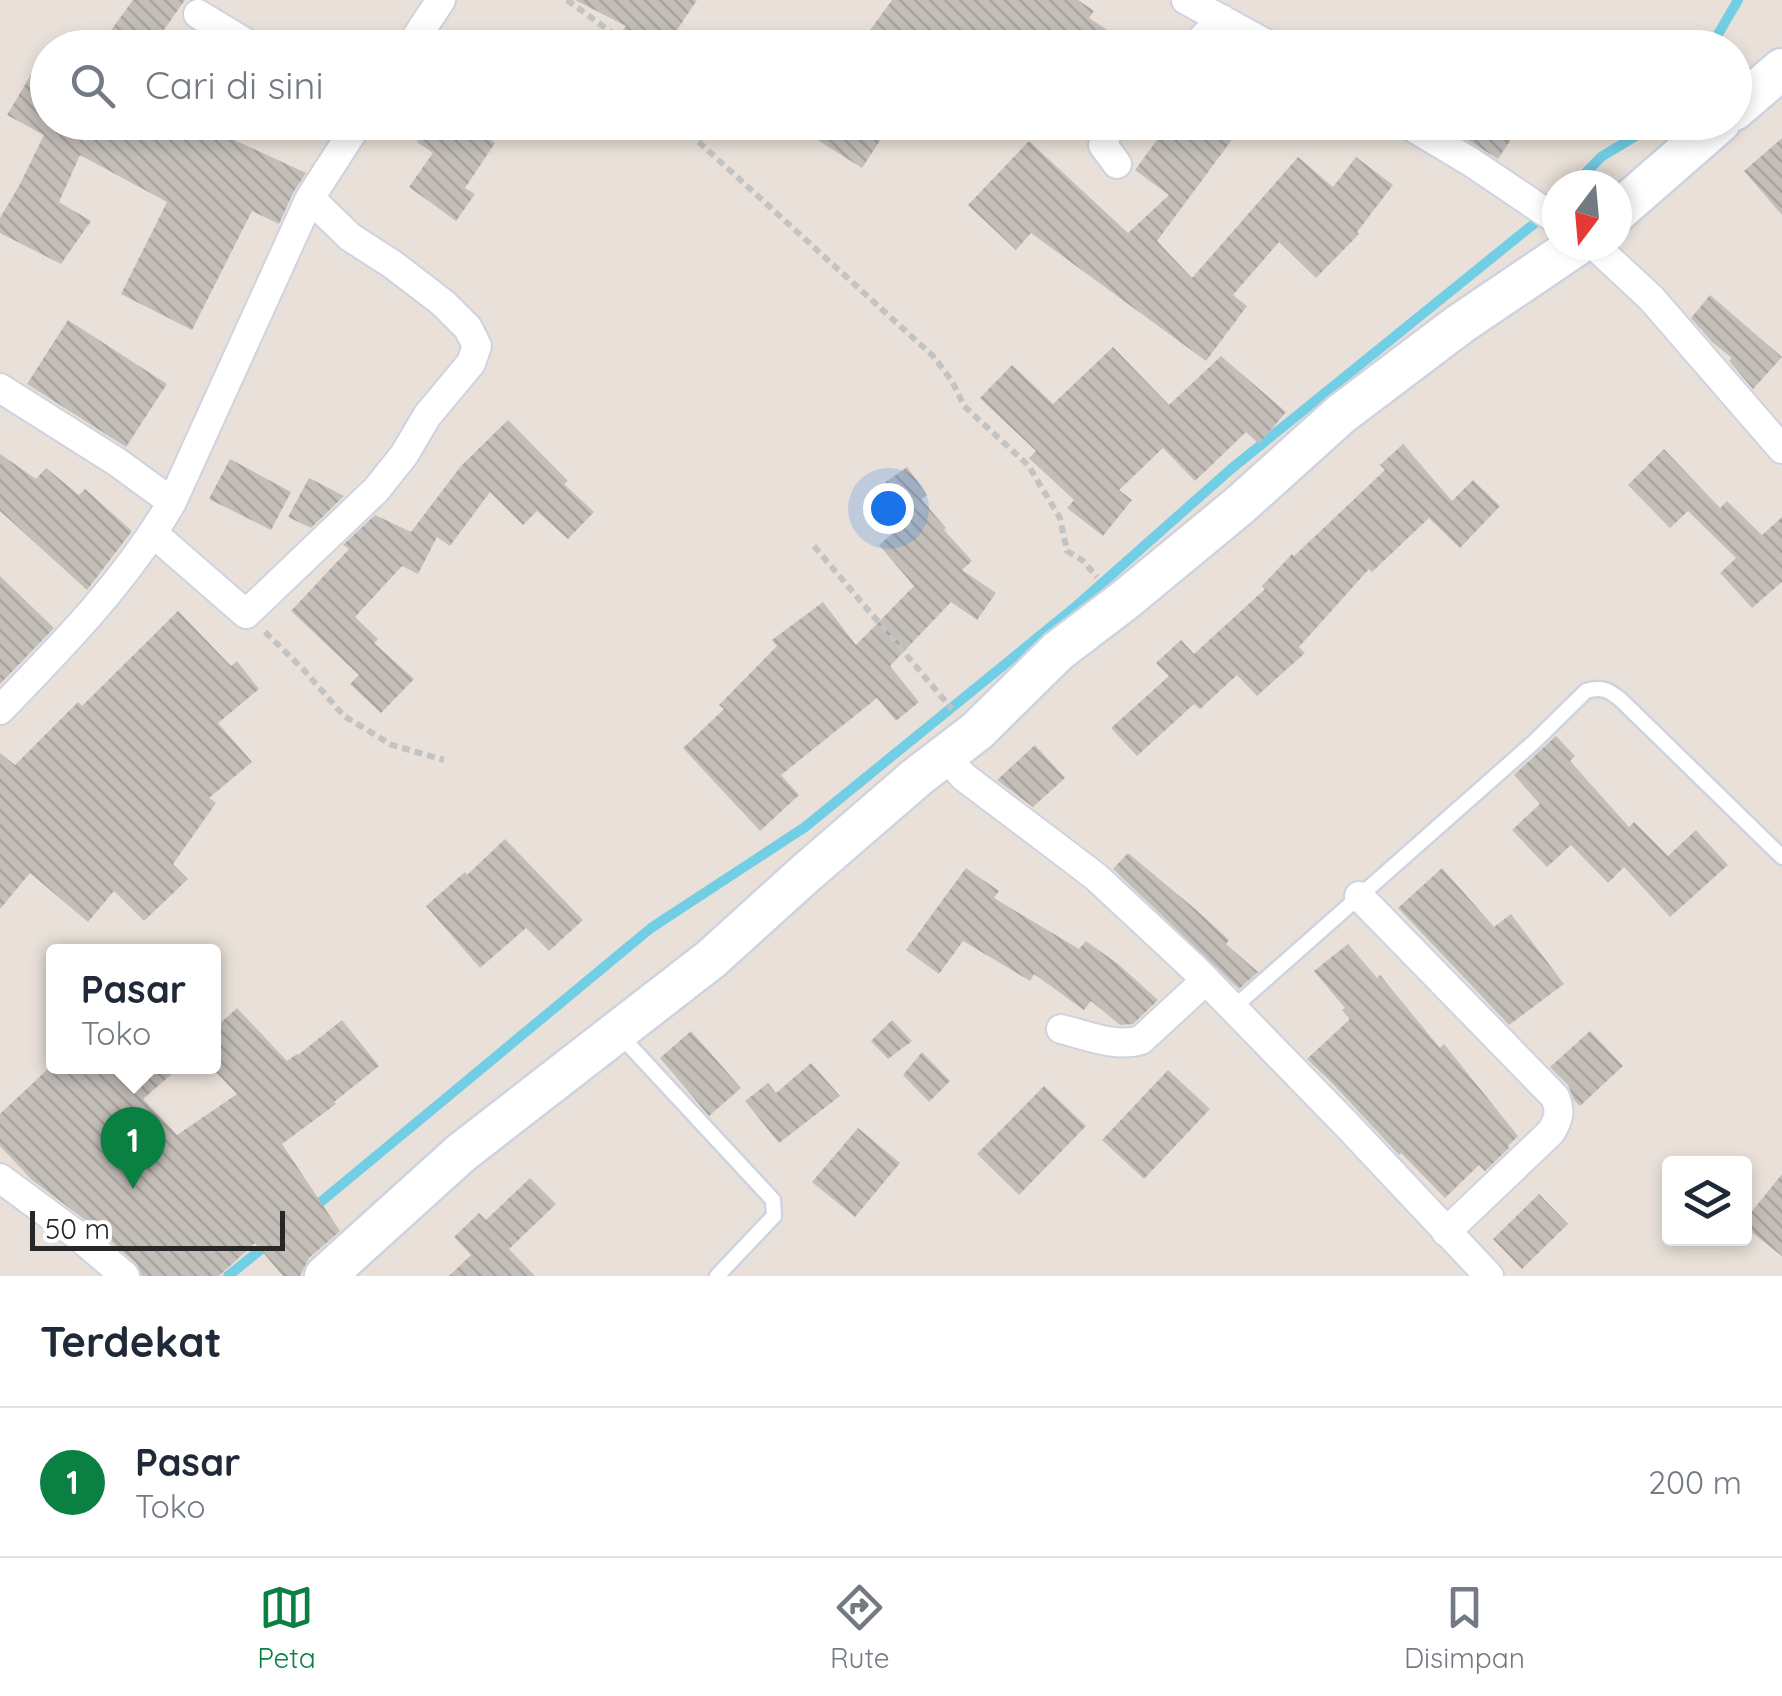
<!DOCTYPE html>
<html lang="id">
<style>
:root{--surface:#fff;--page:#f2f2f3;--text:#1f2937;--muted:#747a83;--line:#e0e1e3;--accent:#0b8043}
body{margin:0;font-family:Quicksand,sans-serif;background:var(--page);color:var(--text)}
.controls{position:absolute;right:30px;bottom:30px;display:grid;overflow:hidden;border-radius:10px;box-shadow:0 5px 15px #0003}
.controls button{width:90px;height:90px;display:grid;place-items:center;padding:0;border:0;border-bottom:2px solid var(--line);background:var(--surface);color:var(--text);font:50px sans-serif}
.compass{position:absolute;left:1542px;top:170px;width:90px;height:90px;border-radius:50%;background:var(--surface);box-shadow:0 5px 15px #0003;rotate:196deg}
.scale{position:absolute;left:30px;bottom:25px;width:255px;box-sizing:border-box;padding-left:10px;border:5px solid #272727;border-top:0;font-size:28px;line-height:35px;white-space:nowrap;color:#272727;-webkit-text-stroke:8px #fff;paint-order:stroke}
.you{position:absolute;left:888px;top:508px;width:35px;height:35px;margin:-25px;border:8px solid #fff;border-radius:50%;background:#1a73e8;box-shadow:0 0 0 15px #1a73e833}
.badge{display:grid;place-items:center;width:65px;height:65px;border-radius:50%;background:var(--accent);color:#fff;font-size:32px;font-weight:700}
.pin{position:absolute;translate:-50% -82px;filter:drop-shadow(0 2px 5px #0008)}
.pin::after{content:'';position:absolute;top:52px;width:35px;height:30px;background:inherit;clip-path:polygon(0 0,100% 0,50% 100%)}
.popup{position:absolute;left:46px;top:944px;width:175px;height:130px;box-sizing:border-box;display:grid;place-content:center;border-radius:10px;background:var(--surface);filter:drop-shadow(0 2px 8px #0005);font-size:32px;white-space:nowrap;color:var(--muted)}
.popup b{font-size:38px;color:var(--text)}
.popup::after{content:'';position:absolute;left:50%;top:100%;margin-left:-20px;border:20px solid transparent;border-top-color:var(--surface)}
.list{margin:0;padding:0;list-style:none}
h2{display:flex;justify-content:space-between;align-items:center;height:130px;margin:0;padding:0 40px;font-size:42px}
h2 small{font-size:32px;font-weight:400;color:var(--muted)}
.list li{display:grid;grid-template-columns:65px 1fr auto;gap:30px;align-items:center;box-sizing:border-box;height:150px;padding:0 40px;border-top:2px solid var(--line)}
.list b{display:block;font-size:38px;white-space:nowrap}
.list p{margin:0;font-size:32px;white-space:nowrap;color:var(--muted)}
.list em{font-size:32px;font-style:normal;color:var(--muted)}
.icon{flex:none;width:55px;height:55px;fill:none;stroke:currentColor;stroke-width:2;stroke-linecap:round;stroke-linejoin:round}
.map{position:relative;flex:none;width:1782px;height:1276px;overflow:hidden}
.search{position:absolute;background:var(--surface);box-shadow:0 5px 15px #0003;left:30px;right:30px;top:30px;height:110px;display:flex;align-items:center;gap:25px;box-sizing:border-box;padding:0 35px;border-radius:55px;color:var(--muted);font-size:38px}
.sheet{height:280px;background:var(--surface)}
nav{display:flex;justify-content:space-around;align-items:center;box-sizing:border-box;height:140px;border-top:2px solid var(--line);background:var(--surface);font-size:28px;color:var(--muted)}
nav a{display:grid;justify-items:center;gap:5px}
nav .on{color:var(--accent)}
.map>svg:first-child{display:block}
.lines{fill:none;stroke-linecap:round;stroke-linejoin:round}
.stream{stroke:#71cee5;stroke-width:10}
.building{fill:url(#building-back-hatch)}
.lane-casing{stroke:#ced3df;stroke-width:19}
.street-casing{stroke:#ced3df;stroke-width:32}
.secondary-casing{stroke:#ced3df;stroke-width:45}
.path{stroke:#c3c3c3;stroke-width:6;stroke-dasharray:8 5;stroke-linecap:butt}
.lane{stroke:#fff;stroke-width:14}
.street{stroke:#fff;stroke-width:28}
.secondary{stroke:#fff;stroke-width:40}
</style>
<div class="map">
<svg width="1782" height="1276" viewBox="0 0 1782 1276">
<defs>
<pattern id="building-back-hatch" width="6" height="6" patternUnits="userSpaceOnUse" patternTransform="scale(2.5)"><rect width="6" height="6" fill="#c4beb9"/><path d="M-1 5l2 2M0 0l6 6M5-1l2 2" fill="none" stroke="#a8a39f"/></pattern>
</defs>
<rect width="100%" height="100%" fill="#e9e1d9"/>
<g class="lines">
<path class="stream" d="M 1710,48 L 1738,0
M 1574,185 L 1601,157 L 1659,122
M 311,1210 L 651,928 L 805,827 L 1074,608 L 1231,469 L 1546,214
M 228,1276 L 270,1242"/>
</g>
<path class="building" d="M 133,0 L 185,0 L 151,48 L 98,48 Z
M 575,0 L 697,0 L 665,48 L 638,48 L 619,35 L 626,26 Z
M 892,0 L 1078,0 L 1094,11 L 1089,18 L 1135,48 L 857,48 Z
M 48,46 L 48,127 L 49,122 L 195,122 L 306,173 L 294,191 L 279,224 L 252,211 L 192,330 L 121,294 L 167,202 L 80,155 L 59,202 L 91,221 L 61,264 L 0,233 L 0,218 L 19,186 L 44,135 L 7,115 Z
M 430,122 L 465,122 L 495,143 L 465,188 L 475,194 L 456,221 L 409,187 L 433,153 L 417,142 Z
M 789,122 L 892,122 L 862,168 Z
M 1170,122 L 1245,122 L 1157,241 L 1192,278 L 1298,157 L 1333,187 L 1356,157 L 1393,185 L 1357,232 L 1359,234 L 1316,278 L 1279,242 L 1233,295 L 1247,306 L 1206,361 L 1031,233 L 1016,250 L 968,205 L 1029,141 L 1128,233 L 1169,195 L 1135,170 Z
M 1439,122 L 1503,122 L 1516,132 L 1498,159 Z
M 1782,138 L 1782,215 L 1744,171 Z
M 1710,295 L 1782,357 L 1753,389 L 1729,361 L 1732,358 L 1713,343 L 1691,318 Z
M 68,320 L 167,384 L 126,447 L 27,384 Z
M 1113,347 L 1169,405 L 1221,356 L 1286,412 L 1259,444 L 1246,432 L 1195,481 L 1163,448 L 1119,490 L 1132,500 L 1103,536 L 1067,508 L 1074,500 L 1029,458 L 1036,451 L 980,398 L 1012,365 L 1053,404 Z
M 508,420 L 568,481 L 564,484 L 594,512 L 568,539 L 537,511 L 523,525 L 490,492 L 450,546 L 437,537 L 418,574 L 402,566 L 355,617 L 378,639 L 374,643 L 414,679 L 381,713 L 350,684 L 359,675 L 291,611 L 349,549 L 343,545 L 375,515 L 411,532 L 461,466 Z
M 1403,444 L 1452,501 L 1473,480 L 1500,506 L 1460,548 L 1429,518 L 1372,572 L 1369,569 L 1299,647 L 1305,653 L 1257,696 L 1237,675 L 1200,709 L 1194,704 L 1137,756 L 1111,728 L 1169,676 L 1156,663 L 1181,640 L 1194,654 L 1265,589 L 1262,586 L 1292,554 L 1294,556 L 1385,470 L 1380,465 Z
M 1664,449 L 1720,508 L 1727,501 L 1762,535 L 1782,517 L 1782,582 L 1752,608 L 1720,573 L 1736,558 L 1688,511 L 1670,528 L 1628,485 Z
M 0,454 L 36,479 L 46,468 L 79,495 L 85,489 L 132,531 L 87,590 L 0,511 Z
M 230,459 L 291,492 L 271,530 L 209,499 Z
M 907,467 L 927,495 L 921,499 L 946,528 L 944,530 L 972,561 L 962,570 L 996,593 L 977,620 L 951,602 L 890,666 L 919,702 L 896,721 L 877,698 L 781,775 L 799,795 L 760,831 L 683,748 L 724,709 L 719,705 L 777,646 L 772,640 L 823,602 L 856,645 L 914,586 L 879,545 L 893,533 L 866,496 Z
M 309,478 L 344,496 L 311,528 L 288,517 Z
M 0,576 L 54,628 L 0,684 Z
M 178,611 L 231,666 L 237,661 L 259,689 L 218,723 L 252,762 L 209,798 L 216,803 L 173,864 L 188,879 L 144,921 L 114,891 L 88,922 L 30,873 L 0,909 L 0,753 L 15,765 L 78,702 L 82,706 Z
M 1556,736 L 1575,756 L 1570,761 L 1629,827 L 1634,822 L 1668,856 L 1696,830 L 1728,865 L 1670,917 L 1624,867 L 1608,883 L 1571,845 L 1547,867 L 1512,830 L 1540,804 L 1514,775 Z
M 1035,745 L 1065,778 L 1033,807 L 997,780 Z
M 505,839 L 583,920 L 549,951 L 526,928 L 480,968 L 426,906 L 465,872 L 467,875 Z
M 1128,853 L 1194,908 L 1229,940 L 1226,944 L 1258,972 L 1239,989 L 1113,869 Z
M 966,868 L 999,891 L 994,898 L 1079,949 L 1086,941 L 1118,964 L 1158,1000 L 1133,1024 L 1120,1025 L 1091,1001 L 1084,1010 L 1034,974 L 1030,981 L 963,941 L 939,974 L 906,950 Z
M 1442,868 L 1494,927 L 1511,914 L 1564,984 L 1509,1025 L 1398,908 Z
M 1348,944 L 1377,978 L 1380,975 L 1440,1048 L 1444,1044 L 1518,1136 L 1508,1146 L 1509,1148 L 1485,1171 L 1479,1165 L 1445,1198 L 1401,1153 L 1399,1155 L 1333,1084 L 1307,1059 L 1350,1019 L 1342,1010 L 1345,1008 L 1314,971 Z
M 237,1008 L 287,1061 L 297,1054 L 298,1055 L 342,1020 L 379,1066 L 334,1102 L 336,1104 L 282,1144 L 340,1231 L 309,1258 L 300,1276 L 283,1276 L 255,1243 L 219,1276 L 142,1276 L 136,1263 L 88,1222 L 32,1180 L 0,1146 L 0,1114 L 51,1066 L 181,1066 L 143,1099 L 177,1135 L 237,1094 L 213,1069 L 213,1030 Z
M 892,1020 L 912,1041 L 888,1059 L 871,1041 Z
M 691,1031 L 741,1088 L 709,1116 L 660,1058 Z
M 1590,1031 L 1623,1066 L 1580,1106 L 1574,1100 L 1568,1085 L 1550,1067 Z
M 922,1052 L 950,1081 L 929,1102 L 903,1075 Z
M 811,1063 L 840,1096 L 779,1143 L 745,1101 L 768,1083 L 776,1093 Z
M 1168,1070 L 1210,1109 L 1144,1179 L 1102,1140 Z
M 1044,1086 L 1086,1126 L 1019,1195 L 977,1154 Z
M 858,1128 L 900,1163 L 855,1217 L 812,1182 Z
M 1782,1174 L 1782,1256 L 1744,1226 L 1744,1221 Z
M 530,1178 L 556,1204 L 509,1249 L 535,1276 L 449,1276 L 471,1255 L 454,1237 L 479,1213 L 486,1220 Z
M 1539,1194 L 1568,1224 L 1522,1269 L 1493,1239 Z"/>
<g class="lines">
<g class="lane-casing">
<path id="lane" d="M 1233,1008 L 1533,743 L 1586,691 C 1601,686 1609,690 1621,700 L 1782,857
M 618,1033 L 773,1200 L 774,1216 L 717,1276"/>
</g>
<g class="street-casing">
<path id="street" d="M 1186,0 L 1274,48
M 198,14 L 254,48
M 409,48 L 441,0
M 1193,48 L 1222,19
M 1117,122 L 1107,133 L 1103,145 L 1117,164
M 1404,122 L 1471,162 L 1557,220
M 1594,245 L 1651,298 L 1782,449
M 0,388 L 117,462 L 172,502
M 154,534 L 246,614 L 376,490 L 404,455 L 427,416 L 471,363 L 477,346 L 468,328 L 443,303 L 392,264 L 350,237 L 310,198
M 0,710 C 63,645 126,581 172,502 L 310,198 L 359,122
M 945,756 L 964,777 L 1095,876 L 1196,970 L 1347,1125 L 1489,1276
M 1359,896 L 1555,1097 C 1561,1111 1559,1119 1551,1132 L 1446,1232
M 1061,1029 C 1085,1035 1117,1048 1141,1040 L 1206,980
M 0,1178 L 77,1235 L 125,1276"/>
</g>
<g class="secondary-casing">
<path id="secondary" d="M 1734,110 L 1782,69
M 1617,212 L 1720,122
M 325,1276 L 461,1153 L 711,959 L 806,873 L 917,777 L 977,731 L 1058,651 L 1125,600 L 1240,505 L 1341,414 L 1460,324 L 1577,245"/>
</g>
<path class="path" d="M 567,0 L 615,35 L 625,48
M 682,122 L 690,134 L 933,356 L 952,381 L 964,406 L 1028,465 L 1060,518 L 1067,551 L 1082,560 L 1097,577
M 814,546 L 952,709
M 265,632 L 303,669 L 344,716 L 392,745 L 444,760"/>
<use href="#lane" class="lane"/>
<use href="#street" class="street"/>
<use href="#secondary" class="secondary"/>
</g>
</svg>
<div class="controls">
<button><svg class="icon" aria-label="layers" viewBox="0 0 24 24"><path d="M12 4l9 5-9 5-9-5zM3 14l9 5 9-5"/></svg></button>
</div>
<svg class="compass" viewBox="-18 -18 36 36"><path d="M0-13l5 13h-10z" fill="#e53935"/><path d="M0 13l5-13h-10z" fill="#747a83"/></svg>
<div class="scale">50 m</div>
<div class="you"></div>
<div class="pin badge" style="left:133px;top:1189px">1</div>
<div class="popup"><b>Pasar</b>Toko</div>
<div class="search"><svg class="icon" aria-label="search" viewBox="0 0 24 24"><circle cx="10" cy="10" r="6"/><path d="M15 15l6 6"/></svg>Cari di sini</div>
</div>
<section class="sheet">
<h2>Terdekat<small></small></h2>
<ul class="list">
<li><span class="badge">1</span><div><b>Pasar</b><p>Toko</p></div><em>200 m</em></li>
</ul>
</section>
<nav>
<a class="on"><svg class="icon" aria-label="map" viewBox="0 0 24 24"><path d="M3 6l6-2 6 2 6-2v14l-6 2-6-2-6 2zM9 4v14M15 6v14"/></svg>Peta</a>
<a><svg class="icon" aria-label="directions" viewBox="0 0 24 24"><path d="M12 3l9 9-9 9-9-9zM9 14v-3h6M13 9l2 2-2 2"/></svg>Rute</a>
<a><svg class="icon" aria-label="saved" viewBox="0 0 24 24"><path d="M7 4h10v16l-5-4-5 4z"/></svg>Disimpan</a>
</nav>
